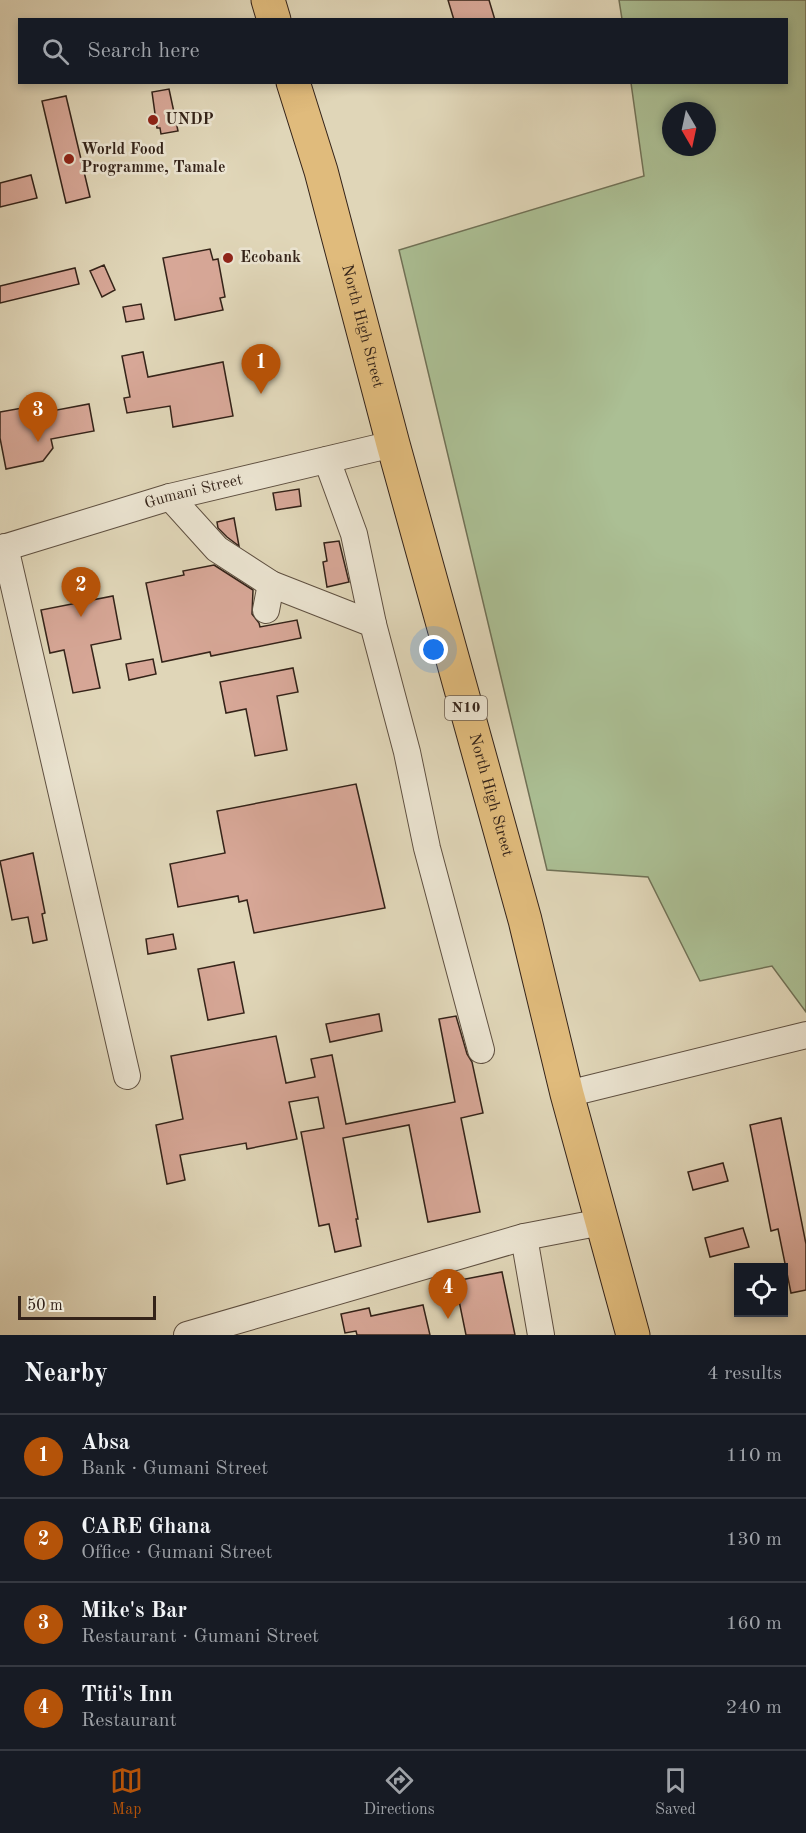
<!DOCTYPE html>
<meta charset="utf-8">
<style>
:root{--surface:#171b24;--page:#20242c;--text:#f1f3f6;--muted:#9ea1a6;--line:#363941;--accent:#b45309}
body{margin:0;font-family:"Old Standard TT",serif;background:var(--page);color:var(--text)}
.controls{position:absolute;right:18px;bottom:18px;display:grid;overflow:hidden;border-radius:0px;box-shadow:0 3px 9px #0003}
.controls button{width:54px;height:54px;display:grid;place-items:center;padding:0;border:0;border-bottom:2px solid var(--line);background:var(--surface);color:var(--text);font:30px sans-serif}
.compass{position:absolute;left:662px;top:102px;width:54px;height:54px;border-radius:50%;background:var(--surface);box-shadow:0 3px 9px #0003;rotate:171deg}
.scale{position:absolute;left:18px;bottom:15px;width:138px;box-sizing:border-box;padding-left:6px;border:3px solid #342319;border-top:0;font-size:16px;line-height:21px;white-space:nowrap;color:#342319;-webkit-text-stroke:4px #ebe4d1;paint-order:stroke}
.you{position:absolute;left:434px;top:650px;width:21px;height:21px;margin:-15px;border:4px solid #fff;border-radius:50%;background:#1a73e8;box-shadow:0 0 0 9px #1a73e833}
.badge{display:grid;place-items:center;width:39px;height:39px;border-radius:50%;background:var(--accent);color:#fff;font-size:20px;font-weight:700}
.pin{position:absolute;translate:-50% -50px;filter:drop-shadow(0 2px 3px #0008)}
.pin::after{content:'';position:absolute;top:32px;width:21px;height:18px;background:inherit;clip-path:polygon(0 0,100% 0,50% 100%)}
.list{margin:0;padding:0;list-style:none}
h2{display:flex;justify-content:space-between;align-items:center;height:78px;margin:0;padding:0 24px;font-size:26px}
h2 small{font-size:20px;font-weight:400;color:var(--muted)}
.list li{display:grid;grid-template-columns:39px 1fr auto;gap:18px;align-items:center;box-sizing:border-box;height:84px;padding:0 24px;border-top:2px solid var(--line)}
.list b{display:block;font-size:22px;white-space:nowrap}
.list p{margin:0;font-size:20px;white-space:nowrap;color:var(--muted)}
.list em{font-size:20px;font-style:normal;color:var(--muted)}
.icon{flex:none;width:33px;height:33px;fill:none;stroke:currentColor;stroke-width:2;stroke-linecap:round;stroke-linejoin:round}
.map{position:relative;flex:none;width:806px;height:1335px;overflow:hidden}
.search{position:absolute;background:var(--surface);box-shadow:0 3px 9px #0003;left:18px;right:18px;top:18px;height:66px;display:flex;align-items:center;gap:15px;box-sizing:border-box;padding:0 21px;border-radius:0px;color:var(--muted);font-size:22px}
.sheet{height:414px;background:var(--surface)}
nav{display:flex;justify-content:space-around;align-items:center;box-sizing:border-box;height:84px;border-top:2px solid var(--line);background:var(--surface);font-size:16px;color:var(--muted)}
nav a{display:grid;justify-items:center;gap:3px}
nav .on{color:var(--accent)}
.map>svg:first-child{display:block}
.green{fill:#abbf94;stroke:#707156;stroke-width:1.5;fill-rule:evenodd}
.building{fill:#d7a797;stroke:#342319;stroke-width:1.5}
.lines{fill:none;stroke-linecap:round;stroke-linejoin:round}
.minor-casing{stroke:#5f5041;stroke-width:28}
.highway-casing{stroke:#342319;stroke-width:35}
.minor{stroke:#ebe4d1;stroke-width:26}
.highway{stroke:#e0bb7c;stroke-width:33}
.poi-dot{fill:#8f2418;stroke:#ebe4d1;stroke-width:2}
.labels{text-anchor:middle;dominant-baseline:central;stroke-width:5;stroke-linejoin:round;paint-order:stroke}
.shield{fill:#ebe4d1;stroke:#6b5d50;stroke-width:1.5}
.shield-label{font-size:15px;font-weight:bold;fill:#342319}
.poi-label{font-size:16px;font-weight:bold;fill:#342319;stroke:#ebe4d1;text-anchor:start}
.street-label{font-size:16px;fill:#342319;stroke:#ebe4d1}
</style>
<div class="map">
<svg width="806" height="1335" viewBox="0 0 806 1335">
<rect width="100%" height="100%" fill="#e0d6b8"/>
<filter id="stains"><feTurbulence type="fractalNoise" baseFrequency=".00333" numOctaves="4"/><feColorMatrix values="0 0 0 0 .2 0 0 0 0 .09 0 0 0 0 .02 0 0 0 .5 -.17"/></filter>
<radialGradient id="worn" r=".72"><stop offset=".6" stop-color="#630" stop-opacity="0"/><stop offset="1" stop-color="#630" stop-opacity=".3"/></radialGradient>
<path class="green" d="M 619,0 L 806,0 L 806,1012 L 772,966 L 700,981 L 648,877 L 547,870 L 399,250 L 644,176 L 631,83 L 786,82 L 786,20 L 622,19 ZM 671,111 L 707,111 L 707,147 L 671,147 Z"/>
<path class="building" d="M 448,0 L 489,0 L 495,20 L 454,20 Z
M 169,89 L 178,131 L 161,134 L 160,128 L 157,128 L 152,92 Z
M 66,96 L 90,197 L 66,203 L 42,101 Z
M 31,175 L 37,198 L 0,207 L 0,183 Z
M 210,249 L 213,260 L 218,259 L 225,297 L 220,298 L 223,310 L 175,320 L 163,258 Z
M 104,265 L 115,290 L 102,297 L 90,271 Z
M 75,268 L 79,284 L 0,303 L 0,286 Z
M 141,304 L 144,319 L 126,322 L 123,307 Z
M 143,352 L 148,377 L 223,362 L 233,416 L 173,427 L 170,406 L 127,413 L 124,398 L 130,397 L 122,356 Z
M 50,403 L 52,411 L 89,404 L 94,431 L 51,439 L 53,448 L 43,461 L 6,469 L 0,438 L 0,412 Z
M 299,489 L 301,506 L 276,510 L 273,493 Z
M 234,518 L 239,546 L 227,537 L 218,528 L 217,522 Z
M 339,541 L 349,582 L 327,587 L 323,562 L 327,561 L 324,543 Z
M 214,565 L 253,590 L 252,614 L 259,623 L 260,627 L 297,620 L 301,638 L 211,656 L 210,652 L 162,662 L 146,583 L 184,575 L 183,571 Z
M 113,596 L 121,639 L 91,645 L 100,688 L 73,693 L 64,650 L 50,653 L 41,610 Z
M 153,659 L 156,674 L 129,680 L 126,664 Z
M 293,668 L 298,692 L 277,696 L 287,750 L 255,756 L 246,709 L 226,713 L 220,682 Z
M 356,784 L 385,908 L 254,933 L 247,900 L 239,902 L 238,896 L 178,907 L 170,864 L 225,853 L 217,811 Z
M 33,853 L 45,913 L 42,914 L 47,940 L 33,943 L 28,917 L 12,920 L 0,861 Z
M 173,934 L 176,949 L 148,954 L 146,939 Z
M 234,962 L 244,1013 L 208,1020 L 198,969 Z
M 379,1014 L 382,1031 L 330,1042 L 326,1024 Z
M 456,1016 L 467,1054 L 472,1062 L 483,1113 L 461,1118 L 480,1212 L 428,1222 L 409,1125 L 343,1138 L 358,1219 L 356,1219 L 361,1246 L 335,1252 L 329,1224 L 319,1226 L 301,1132 L 324,1128 L 318,1097 L 289,1102 L 297,1139 L 247,1149 L 246,1143 L 180,1155 L 185,1180 L 167,1184 L 156,1125 L 183,1119 L 171,1056 L 276,1036 L 286,1083 L 315,1077 L 311,1059 L 332,1055 L 346,1124 L 455,1102 L 439,1019 Z
M 781,1118 L 806,1244 L 806,1290 L 791,1293 L 778,1229 L 771,1231 L 750,1125 Z
M 723,1163 L 728,1181 L 693,1190 L 688,1172 Z
M 743,1228 L 749,1247 L 710,1257 L 705,1238 Z
M 502,1272 L 515,1335 L 466,1335 L 455,1281 Z
M 423,1305 L 430,1335 L 357,1335 L 356,1331 L 345,1333 L 341,1314 L 369,1308 L 371,1316 Z"/>
<g class="lines">
<g class="minor-casing">
<g id="minor">
<path d="M 327,460 L 354,534 L 373,624"/>
<path d="M 170,497 L 217,549 L 271,584 L 373,624 L 407,752 L 427,848 L 481,1050"/>
<path d="M 5,547 L 127,1076"/>
<path id="s1" d="M 0,549 L 170,497 L 393,444"/>
<path d="M 266,610 L 271,584"/>
<path d="M 567,1094 L 806,1035"/>
<path d="M 524,1237 L 541,1335"/>
<path d="M 187,1335 L 524,1237 L 602,1222"/>
</g>
</g>
<g class="highway-casing">
<g id="highway">
<path d="M 268,0 L 274,20"/>
<path id="s2" d="M 293,82 L 321,171 L 393,444 L 525,920 L 567,1094 L 633,1335"/>
</g>
</g>
<use href="#minor" class="minor"/>
<use href="#highway" class="highway"/>
</g>
<g class="poi-dot">
<circle cx="153" cy="120" r="6"/>
<circle cx="69" cy="159" r="6"/>
<circle cx="228" cy="258" r="6"/>
</g>
<g class="labels">
<rect class="shield" x="445" y="696" width="42" height="24" rx="4.5"/>
<g class="shield-label">
<text x="466" y="708">N10</text>
</g>
<g class="poi-label">
<text x="165" y="120">UNDP</text>
<text x="81" y="150">World Food<tspan x="81" dy="18">Programme, Tamale</tspan></text>
<text x="240" y="258">Ecobank</text>
</g>
<g class="street-label">
<text stroke="none"><textPath href="#s2" startOffset="254">North High Street</textPath></text>
<text stroke="none"><textPath href="#s1" startOffset="202">Gumani Street</textPath></text>
<text stroke="none"><textPath href="#s2" startOffset="740">North High Street</textPath></text>
</g>
</g>
<rect width="100%" height="100%" filter="url(#stains)"/>
<rect width="100%" height="100%" fill="url(#worn)"/>
</svg>
<div class="controls">
<button><svg class="icon" aria-label="locate" viewBox="0 0 24 24"><circle cx="12" cy="12" r="6"/><path d="M12 2v4M12 18v4M2 12h4M18 12h4"/></svg></button>
</div>
<svg class="compass" viewBox="-18 -18 36 36"><path d="M0-13l5 13h-10z" fill="#e53935"/><path d="M0 13l5-13h-10z" fill="#9ea1a6"/></svg>
<div class="scale">50 m</div>
<div class="you"></div>
<div class="pin badge" style="left:261px;top:394px">1</div>
<div class="pin badge" style="left:81px;top:617px">2</div>
<div class="pin badge" style="left:38px;top:442px">3</div>
<div class="pin badge" style="left:448px;top:1319px">4</div>
<div class="search"><svg class="icon" aria-label="search" viewBox="0 0 24 24"><circle cx="10" cy="10" r="6"/><path d="M15 15l6 6"/></svg>Search here</div>
</div>
<section class="sheet">
<h2>Nearby<small>4 results</small></h2>
<ul class="list">
<li><span class="badge">1</span><div><b>Absa</b><p>Bank · Gumani Street</p></div><em>110 m</em></li>
<li><span class="badge">2</span><div><b>CARE Ghana</b><p>Office · Gumani Street</p></div><em>130 m</em></li>
<li><span class="badge">3</span><div><b>Mike's Bar</b><p>Restaurant · Gumani Street</p></div><em>160 m</em></li>
<li><span class="badge">4</span><div><b>Titi's Inn</b><p>Restaurant</p></div><em>240 m</em></li>
</ul>
</section>
<nav>
<a class="on"><svg class="icon" aria-label="map" viewBox="0 0 24 24"><path d="M3 6l6-2 6 2 6-2v14l-6 2-6-2-6 2zM9 4v14M15 6v14"/></svg>Map</a>
<a><svg class="icon" aria-label="directions" viewBox="0 0 24 24"><path d="M12 3l9 9-9 9-9-9zM9 14v-3h6M13 9l2 2-2 2"/></svg>Directions</a>
<a><svg class="icon" aria-label="saved" viewBox="0 0 24 24"><path d="M7 4h10v16l-5-4-5 4z"/></svg>Saved</a>
</nav>
